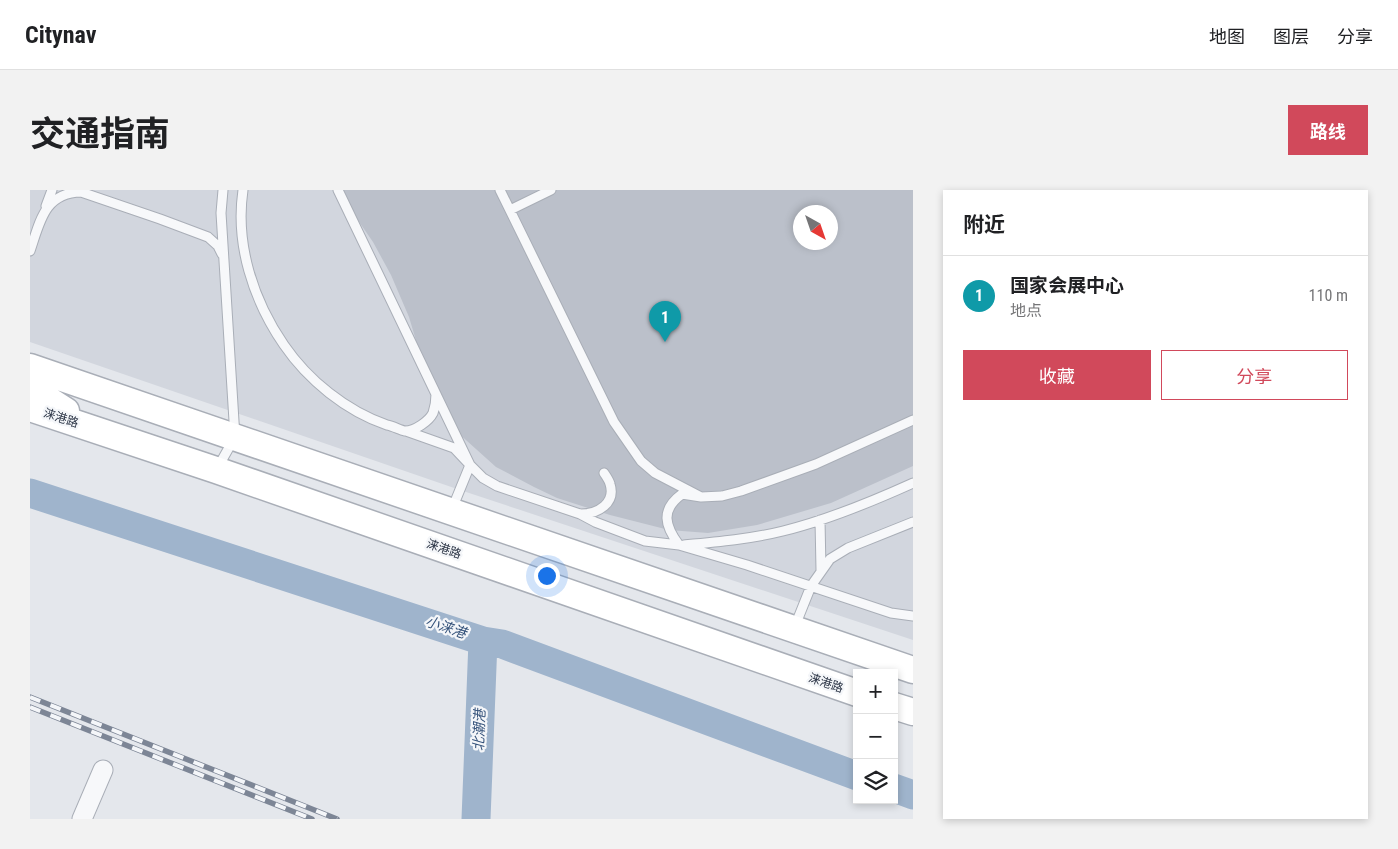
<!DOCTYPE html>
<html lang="zh">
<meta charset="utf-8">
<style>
:root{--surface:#fff;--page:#f2f2f2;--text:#202124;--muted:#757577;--line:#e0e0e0;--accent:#d1495b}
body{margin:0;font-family:"Roboto Condensed","Noto Sans SC",sans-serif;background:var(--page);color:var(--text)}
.controls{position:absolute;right:15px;bottom:15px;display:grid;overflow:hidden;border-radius:0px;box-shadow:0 2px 8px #0003}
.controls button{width:45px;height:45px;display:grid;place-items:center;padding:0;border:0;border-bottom:1px solid var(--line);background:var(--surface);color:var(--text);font:25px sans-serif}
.compass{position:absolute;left:763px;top:15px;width:45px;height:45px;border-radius:50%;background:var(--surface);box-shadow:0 2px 8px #0003;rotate:140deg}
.you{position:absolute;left:516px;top:385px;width:18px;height:18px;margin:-12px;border:4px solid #fff;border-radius:50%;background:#1a73e8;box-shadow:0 0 0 8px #1a73e833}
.badge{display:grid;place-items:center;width:32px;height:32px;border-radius:50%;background:var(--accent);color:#fff;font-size:16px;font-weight:700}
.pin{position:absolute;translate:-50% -41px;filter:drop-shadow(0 1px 2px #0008)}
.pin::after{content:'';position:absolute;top:26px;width:18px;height:15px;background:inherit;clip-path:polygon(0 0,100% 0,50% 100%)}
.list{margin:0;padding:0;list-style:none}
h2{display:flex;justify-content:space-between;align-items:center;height:65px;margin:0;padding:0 20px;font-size:21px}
h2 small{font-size:16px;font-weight:400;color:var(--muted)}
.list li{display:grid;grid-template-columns:32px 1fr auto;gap:15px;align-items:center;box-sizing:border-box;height:80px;padding:0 20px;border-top:1px solid var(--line)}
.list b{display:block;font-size:19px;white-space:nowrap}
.list p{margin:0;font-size:16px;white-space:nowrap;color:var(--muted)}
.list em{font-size:16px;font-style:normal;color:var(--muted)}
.actions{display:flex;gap:10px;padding:15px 20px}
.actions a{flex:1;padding:11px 0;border:1px solid var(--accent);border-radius:0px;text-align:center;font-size:18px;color:var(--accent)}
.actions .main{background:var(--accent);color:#fff}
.icon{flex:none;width:28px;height:28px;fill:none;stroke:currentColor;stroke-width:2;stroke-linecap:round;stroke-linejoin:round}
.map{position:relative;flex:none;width:883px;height:629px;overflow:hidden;border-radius:0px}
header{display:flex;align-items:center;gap:30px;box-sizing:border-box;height:70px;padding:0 25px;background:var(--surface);border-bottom:1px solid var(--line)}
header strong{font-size:24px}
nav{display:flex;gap:28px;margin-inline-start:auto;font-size:18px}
.intro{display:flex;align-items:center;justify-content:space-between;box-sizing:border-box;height:120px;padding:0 30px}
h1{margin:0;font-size:35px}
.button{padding:12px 22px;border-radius:0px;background:var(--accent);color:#fff;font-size:18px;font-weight:700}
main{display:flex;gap:30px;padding:0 30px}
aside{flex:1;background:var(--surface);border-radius:0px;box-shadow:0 2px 8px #0003}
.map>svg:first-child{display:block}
.built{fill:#d2d6de;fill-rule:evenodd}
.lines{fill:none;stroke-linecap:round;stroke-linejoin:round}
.river{stroke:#9fb4cc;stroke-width:29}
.building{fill:#bbc0ca;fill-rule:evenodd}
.lane-casing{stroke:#a9aeb7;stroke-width:11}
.street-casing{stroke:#a9aeb7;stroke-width:21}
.secondary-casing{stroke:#a9aeb7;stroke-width:29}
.lane{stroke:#f7f8fa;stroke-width:9}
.street{stroke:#f7f8fa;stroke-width:19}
.secondary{stroke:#fff;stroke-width:26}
.rail-casing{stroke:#7d8696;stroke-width:5.5}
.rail{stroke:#f4f6f9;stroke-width:4;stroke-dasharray:11;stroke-linecap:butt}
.labels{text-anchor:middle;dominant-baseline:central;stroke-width:4.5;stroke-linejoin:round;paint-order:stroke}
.street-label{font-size:12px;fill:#2b3445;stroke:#f4f6f9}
.water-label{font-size:14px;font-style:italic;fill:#34527a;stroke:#f4f6f9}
</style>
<header>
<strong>Citynav</strong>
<nav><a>地图</a><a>图层</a><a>分享</a></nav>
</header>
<div class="intro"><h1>交通指南</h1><a class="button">路线</a></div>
<main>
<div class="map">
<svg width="883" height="629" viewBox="0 0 883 629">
<rect width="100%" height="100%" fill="#e4e7ec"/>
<path class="built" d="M 0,0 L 883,0 L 883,450 L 430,300 L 0,152 ZM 771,22 L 801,22 L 801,52 L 771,52 Z"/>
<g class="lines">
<path class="river" d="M 0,303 L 453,451 L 472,454 L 827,586
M 864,598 L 883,605
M 446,629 L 453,451"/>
</g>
<path class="building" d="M 307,0 L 883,0 L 883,276 L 801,313 L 727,335 L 678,343 L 639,340 L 580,325 L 527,308 L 504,297 L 466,277 L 427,242 L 394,177 L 379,127 L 361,85 L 343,52 ZM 771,22 L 801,22 L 801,52 L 771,52 Z"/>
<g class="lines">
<g class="lane-casing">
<path id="lane" d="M 213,0 C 205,54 223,110 254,155 C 278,190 316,221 357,235 C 363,236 370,240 375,241 C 385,241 399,231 403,223 C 405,217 406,210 406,204
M 308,0 L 440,275 L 453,288 L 467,296 L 550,324 L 565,332 L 615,351 L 649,355 L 717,375 L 861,423 L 883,426
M 470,0 L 584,232 L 611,271 L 625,283 L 671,307
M 16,16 L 22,0
M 480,20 L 521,0
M 0,61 C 10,32 14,3 51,2 L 130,29 L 178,47 L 188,56 L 192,64
M 376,241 L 424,258 L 440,275 L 422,319
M 188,277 L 205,247 L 191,23 L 193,0
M 551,324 C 568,324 586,313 580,294 C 579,290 576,286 574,283
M 790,330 L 791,380
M 649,355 C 635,336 630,320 652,304 L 671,307 L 692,306 L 711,301 L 786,274 L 883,230
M 654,355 C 687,352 721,349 753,341 C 798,330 841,312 883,293
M 765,436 L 781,396 L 800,369 L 818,358 L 883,332"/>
</g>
<g class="street-casing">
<path id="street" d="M 52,629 L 73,580"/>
</g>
<g class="secondary-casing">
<path id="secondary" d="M 0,177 L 883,480
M 0,198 L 36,221
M 0,218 L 186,280 L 827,503
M 864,516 L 883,522"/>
</g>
<use href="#lane" class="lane"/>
<use href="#street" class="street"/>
<use href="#secondary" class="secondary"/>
<g class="rail-casing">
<path id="rail" d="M 0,507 L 307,629
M 0,517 L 282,629"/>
</g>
<use href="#rail" class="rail"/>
</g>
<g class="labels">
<g class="street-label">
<text transform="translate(31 228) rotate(18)">涞港路</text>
<text transform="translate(414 359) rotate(19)">涞港路</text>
<text transform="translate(796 493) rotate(19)">涞港路</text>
</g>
<g class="water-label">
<text transform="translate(416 437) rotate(18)">小涞港</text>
<text transform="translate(449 540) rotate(-88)">北潮港</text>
</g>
</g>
</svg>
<div class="controls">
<button>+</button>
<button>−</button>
<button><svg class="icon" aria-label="layers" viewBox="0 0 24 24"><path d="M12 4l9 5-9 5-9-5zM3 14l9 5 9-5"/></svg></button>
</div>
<svg class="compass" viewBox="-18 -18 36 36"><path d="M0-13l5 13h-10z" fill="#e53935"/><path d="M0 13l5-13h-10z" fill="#757577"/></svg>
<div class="you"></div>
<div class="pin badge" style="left:635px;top:152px;background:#0f9aa8">1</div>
</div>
<aside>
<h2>附近<small></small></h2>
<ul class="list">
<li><span class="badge" style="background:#0f9aa8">1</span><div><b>国家会展中心</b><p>地点</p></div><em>110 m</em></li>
</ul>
<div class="actions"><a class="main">收藏</a><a>分享</a></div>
</aside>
</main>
